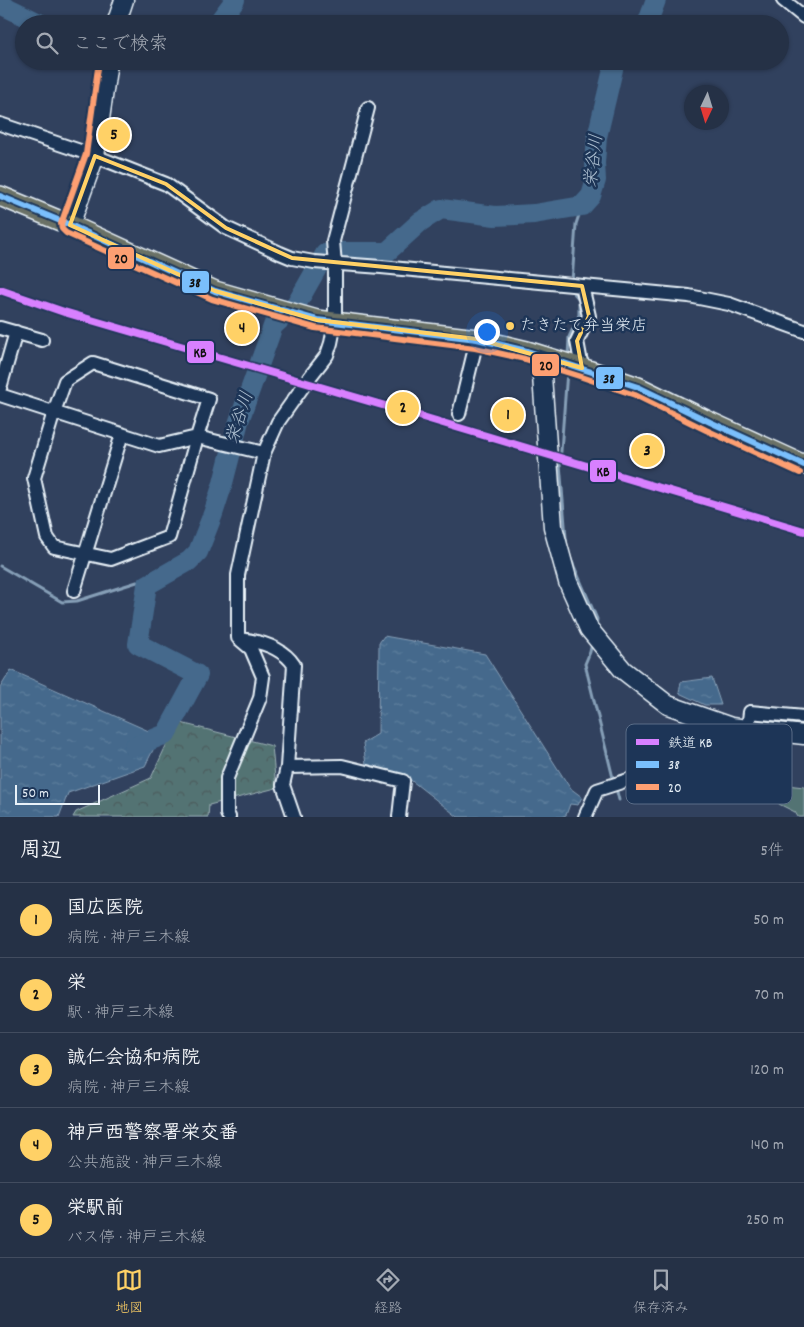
<!DOCTYPE html>
<html lang="ja">
<meta charset="utf-8">
<style>
:root{--surface:#253146;--page:#313d51;--text:#f1f3f6;--muted:#a3a9b3;--line:#424c5f;--accent:#ffd166}
body{margin:0;font-family:Dekko,"Klee One",sans-serif;background:var(--page);color:var(--text)}
.compass{position:absolute;left:684px;top:85px;width:45px;height:45px;border-radius:50%;background:var(--surface);box-shadow:0 1px 4px #0004;rotate:184deg}
.scale{position:absolute;left:15px;bottom:12px;width:85px;box-sizing:border-box;padding-left:5px;border:2px solid #e8f1f8;border-top:0;font-size:14px;line-height:18px;white-space:nowrap;color:#e8f1f8;-webkit-text-stroke:4px #1d3557;paint-order:stroke}
.you{position:absolute;left:486px;top:331px;width:18px;height:18px;margin:-12px;border:4px solid #fff;border-radius:50%;background:#1a73e8;box-shadow:0 0 0 8px #1a73e833}
.badge{display:grid;place-items:center;width:32px;height:32px;border-radius:50%;background:var(--accent);color:#111;font-size:16px;font-weight:700}
.pin{position:absolute;translate:-50% -50%;border:2px solid #fff;box-shadow:0 1px 5px #0006}
.list{margin:0;padding:0;list-style:none}
h2{display:flex;justify-content:space-between;align-items:center;height:65px;margin:0;padding:0 20px;font-size:21px}
h2 small{font-size:16px;font-weight:400;color:var(--muted)}
.list li{display:grid;grid-template-columns:32px 1fr auto;gap:15px;align-items:center;box-sizing:border-box;height:75px;padding:0 20px;border-top:1px solid var(--line)}
.list b{display:block;font-size:19px;white-space:nowrap}
.list p{margin:0;font-size:16px;white-space:nowrap;color:var(--muted)}
.list em{font-size:16px;font-style:normal;color:var(--muted)}
.icon{flex:none;width:28px;height:28px;fill:none;stroke:currentColor;stroke-width:2;stroke-linecap:round;stroke-linejoin:round}
.map{position:relative;flex:none;width:804px;height:817px;overflow:hidden}
.search{position:absolute;background:var(--surface);box-shadow:0 1px 4px #0004;left:15px;right:15px;top:15px;height:55px;display:flex;align-items:center;gap:12px;box-sizing:border-box;padding:0 18px;border-radius:28px;color:var(--muted);font-size:19px}
.sheet{height:440px;background:var(--surface)}
nav{display:flex;justify-content:space-around;align-items:center;box-sizing:border-box;height:70px;border-top:1px solid var(--line);background:var(--surface);font-size:14px;color:var(--muted)}
nav a{display:grid;justify-items:center;gap:2px}
nav .on{color:var(--accent)}
.map>svg:first-child{display:block}
.forest{fill:url(#forest-crowns);stroke:#9eb2b6}
.park{fill:#537373;stroke:#9eb2b6}
.water{fill:url(#water-ripples);stroke:#869fb7}
.lines{fill:none;stroke-linecap:round;stroke-linejoin:round}
.stream{stroke:#869fb7;stroke-width:3}
.river{stroke:#44698c;stroke-width:20}
.street-casing{stroke:#e8f1f8;stroke-width:16}
.secondary-casing{stroke:#e8f1f8;stroke-width:21}
.primary-casing{stroke:#e8f1f8;stroke-width:22}
.street{stroke:#1d3557;stroke-width:12}
.secondary{stroke:#1d3557;stroke-width:18}
.primary{stroke:#6a7166;stroke-width:19}
.bus-1-casing{stroke:#1d3557;stroke-width:10}
.bus-2-casing{stroke:#1d3557;stroke-width:10}
.bus-1{stroke:#7abffc;stroke-width:6}
.bus-2{stroke:#fd9f72;stroke-width:6}
.rail-1-casing{stroke:#1d3557;stroke-width:11}
.rail-1{stroke:#d880ff;stroke-width:8}
.marked{fill:none;stroke:#ffd166;stroke-width:4;stroke-linejoin:round}
.poi-dot{fill:#ffd166;stroke:#1d3557;stroke-width:2}
.labels{text-anchor:middle;dominant-baseline:central;stroke-width:5;stroke-linejoin:round;paint-order:stroke}
.poi-label{font-size:16px;fill:#e8f1f8;stroke:#1d3557;text-anchor:start}
.water-label{font-size:18px;font-style:italic;fill:#afc1d2;stroke:#1d3557}
.key{fill:#1d3557;stroke:#5a6d87;stroke-width:1}
.key-label{font-size:14px;fill:#e8f1f8}
.line-badge{stroke:#1d3557;stroke-width:2}
.pale-badge-label{font-size:14px;text-anchor:middle;font-weight:bold;fill:#111}
</style>
<div class="map">
<svg width="804" height="817" viewBox="0 0 804 817">
<defs>
<pattern id="forest-crowns" width="20" height="18" patternUnits="userSpaceOnUse" patternTransform="scale(1.25)"><rect width="20" height="18" fill="#537373"/><path d="M2 6a3 3 0 1 1 6 0M12 15a3 3 0 1 1 6 0" fill="none" stroke="#4c5b5c"/></pattern>
<pattern id="water-ripples" width="26" height="14" patternUnits="userSpaceOnUse" patternTransform="scale(1.25)"><rect width="26" height="14" fill="#44698c"/><path d="M2 4q2-2 4 0t4 0M15 11q2-2 4 0t4 0" fill="none" stroke="#5f7f9d"/></pattern>
</defs>
<rect width="100%" height="100%" fill="#31415e"/>
<filter id="ink" filterUnits="userSpaceOnUse"><feTurbulence type="fractalNoise" baseFrequency=".02" numOctaves="2"/><feDisplacementMap in="SourceGraphic" scale="10" xChannelSelector="R" yChannelSelector="G"/><feConvolveMatrix kernelMatrix="1 2 1 2 8 2 1 2 1" color-interpolation-filters="sRGB"/></filter>
<g filter="url(#ink)">
<path class="forest" d="M 177,722 L 272,746 L 276,788 L 209,805 L 208,817 L 73,817 L 76,812 L 151,778 Z"/>
<path class="park" d="M 778,784 L 804,787 L 804,817 L 798,817 L 795,812 L 779,804 Z"/>
<path class="water" d="M 384,636 L 485,654 L 570,788 L 582,797 L 578,805 L 570,804 L 566,815 L 561,817 L 458,817 L 403,774 L 366,764 L 363,743 L 378,734 L 379,643 Z
M 11,670 L 160,736 L 145,766 L 68,793 L 59,817 L 0,817 L 0,688 Z
M 712,678 L 721,705 L 705,705 L 679,693 L 681,682 Z"/>
<g class="lines">
<path class="stream" d="M 572,282 L 576,224 L 582,206
M 568,357 L 569,337 L 579,315 L 579,299 L 571,290 L 571,288
M 567,371 L 560,464 L 567,550 L 597,619 L 596,627
M 0,566 L 62,602 L 77,601 L 137,582 L 147,585
M 592,643 L 590,652 L 585,664 L 614,782
M 616,788 L 619,800"/>
<path class="river" d="M 0,4 L 41,24
M 217,24 L 235,0
M 647,24 L 656,0
M 134,747 L 166,734 L 198,675 L 138,644 L 147,585 L 189,561 L 198,552 L 213,514 L 223,483 L 239,421 L 273,326 L 296,305 L 325,254 L 344,252 L 387,252 L 420,222 L 441,209 L 495,216 L 534,214 L 582,206 L 591,196 L 596,180 L 595,163 L 597,137 L 615,61"/>
<g class="street-casing">
<path id="street" d="M 783,0 L 804,17
M 0,124 L 95,156 L 166,184 L 226,228 L 280,253 L 292,258 L 314,262 L 381,267 L 689,296 L 729,304 L 804,331
M 0,328 L 42,340
M 93,363 L 209,399 L 197,437 L 169,537 L 111,559 L 54,547 L 47,537 L 34,478 L 54,412 L 65,381 Z
M 582,368 L 577,341 L 589,316 L 582,286
M 0,388 L 16,332
M 0,395 L 159,446 L 197,437 L 264,453
M 459,414 L 474,352
M 74,591 L 122,434
M 239,639 C 259,641 282,647 294,665 L 287,767 L 283,785 L 294,817
M 748,729 L 750,712 L 804,717
M 287,767 L 342,766 L 403,781 L 399,817
M 229,817 L 227,814 L 227,778 L 260,698 L 263,677 L 251,649 L 238,638 L 238,575 L 264,453 L 278,422 L 309,378 L 327,355 L 331,343 L 335,323 L 335,264 L 333,241 L 368,108
M 585,817 L 597,790 L 659,770 L 688,770 L 743,777 L 747,734"/>
</g>
<g class="secondary-casing">
<path id="secondary" d="M 116,24 L 124,0
M 70,225 L 95,156 L 108,61
M 543,356 L 542,376 L 553,527 L 568,582 L 589,629 L 623,670 L 668,705 L 731,727 L 804,735"/>
</g>
<g class="primary-casing">
<path id="primary" d="M 0,196 L 70,225 L 215,291 L 317,320 L 477,339 L 527,351 L 582,368 L 638,387 L 710,422 L 804,465"/>
</g>
<use href="#street" class="street"/>
<use href="#secondary" class="secondary"/>
<use href="#primary" class="primary"/>
<g class="bus-1-casing">
<path id="bus-1" d="M 0,196 L 70,225 L 215,291 L 317,320 L 477,339 L 527,351 L 638,387 L 710,422 L 804,465"/>
</g>
<g class="bus-2-casing">
<path id="bus-2" d="M 99,61 L 86,154 L 61,224 L 62,229 L 66,233 L 212,299 L 315,328 L 475,348 L 525,359 L 579,376 L 635,395 L 706,430 L 800,473"/>
</g>
<use href="#bus-1" class="bus-1"/>
<use href="#bus-2" class="bus-2"/>
<g class="rail-1-casing">
<path id="rail-1" d="M 0,290 L 64,312 L 406,412 L 804,531"/>
</g>
<use href="#rail-1" class="rail-1"/>
</g>
</g>
<path class="marked" d="M 95,156 L 166,184 L 226,228 L 292,258 L 582,286 L 589,316 L 577,341 L 582,368 L 477,339 L 317,320 L 215,291 L 70,225 Z"/>
<circle class="poi-dot" cx="510" cy="326" r="5"/>
<g class="labels">
<g class="poi-label">
<text x="520" y="326">たきたて弁当栄店</text>
</g>
<g class="water-label">
<text transform="translate(595 161) rotate(-83)">栄谷川</text>
<text transform="translate(241 418) rotate(-72)">栄谷川</text>
</g>
</g>
<rect x="626" y="724" width="166" height="80" rx="8" class="key"/>
<rect x="636" y="739" width="23" height="6" fill="#d880ff"/>
<rect x="636" y="761" width="23" height="7" fill="#7abffc"/>
<rect x="636" y="784" width="23" height="6" fill="#fd9f72"/>
<g class="key-label">
<text x="668" y="747">鉄道 KB</text>
<text x="668" y="769">38</text>
<text x="668" y="792">20</text>
</g>
<g class="line-badge">
<rect x="107" y="246" width="28" height="24" rx="5" fill="#fd9f72"/>
<rect x="181" y="270" width="29" height="24" rx="5" fill="#7abffc"/>
<rect x="186" y="340" width="29" height="24" rx="5" fill="#d880ff"/>
<rect x="531" y="353" width="29" height="24" rx="5" fill="#fd9f72"/>
<rect x="595" y="366" width="29" height="24" rx="5" fill="#7abffc"/>
<rect x="589" y="459" width="28" height="24" rx="5" fill="#d880ff"/>
</g>
<g class="pale-badge-label">
<text x="121" y="263">20</text>
<text x="195" y="287">38</text>
<text x="200" y="357">KB</text>
<text x="546" y="370">20</text>
<text x="609" y="383">38</text>
<text x="603" y="476">KB</text>
</g>
</svg>
<svg class="compass" viewBox="-18 -18 36 36"><path d="M0-13l5 13h-10z" fill="#e53935"/><path d="M0 13l5-13h-10z" fill="#a3a9b3"/></svg>
<div class="scale">50 m</div>
<div class="you"></div>
<div class="pin badge" style="left:508px;top:415px">1</div>
<div class="pin badge" style="left:403px;top:408px">2</div>
<div class="pin badge" style="left:647px;top:451px">3</div>
<div class="pin badge" style="left:242px;top:328px">4</div>
<div class="pin badge" style="left:114px;top:135px">5</div>
<div class="search"><svg class="icon" aria-label="search" viewBox="0 0 24 24"><circle cx="10" cy="10" r="6"/><path d="M15 15l6 6"/></svg>ここで検索</div>
</div>
<section class="sheet">
<h2>周辺<small>5件</small></h2>
<ul class="list">
<li><span class="badge">1</span><div><b>国広医院</b><p>病院 · 神戸三木線</p></div><em>50 m</em></li>
<li><span class="badge">2</span><div><b>栄</b><p>駅 · 神戸三木線</p></div><em>70 m</em></li>
<li><span class="badge">3</span><div><b>誠仁会協和病院</b><p>病院 · 神戸三木線</p></div><em>120 m</em></li>
<li><span class="badge">4</span><div><b>神戸西警察署栄交番</b><p>公共施設 · 神戸三木線</p></div><em>140 m</em></li>
<li><span class="badge">5</span><div><b>栄駅前</b><p>バス停 · 神戸三木線</p></div><em>250 m</em></li>
</ul>
</section>
<nav>
<a class="on"><svg class="icon" aria-label="map" viewBox="0 0 24 24"><path d="M3 6l6-2 6 2 6-2v14l-6 2-6-2-6 2zM9 4v14M15 6v14"/></svg>地図</a>
<a><svg class="icon" aria-label="directions" viewBox="0 0 24 24"><path d="M12 3l9 9-9 9-9-9zM9 14v-3h6M13 9l2 2-2 2"/></svg>経路</a>
<a><svg class="icon" aria-label="saved" viewBox="0 0 24 24"><path d="M7 4h10v16l-5-4-5 4z"/></svg>保存済み</a>
</nav>
